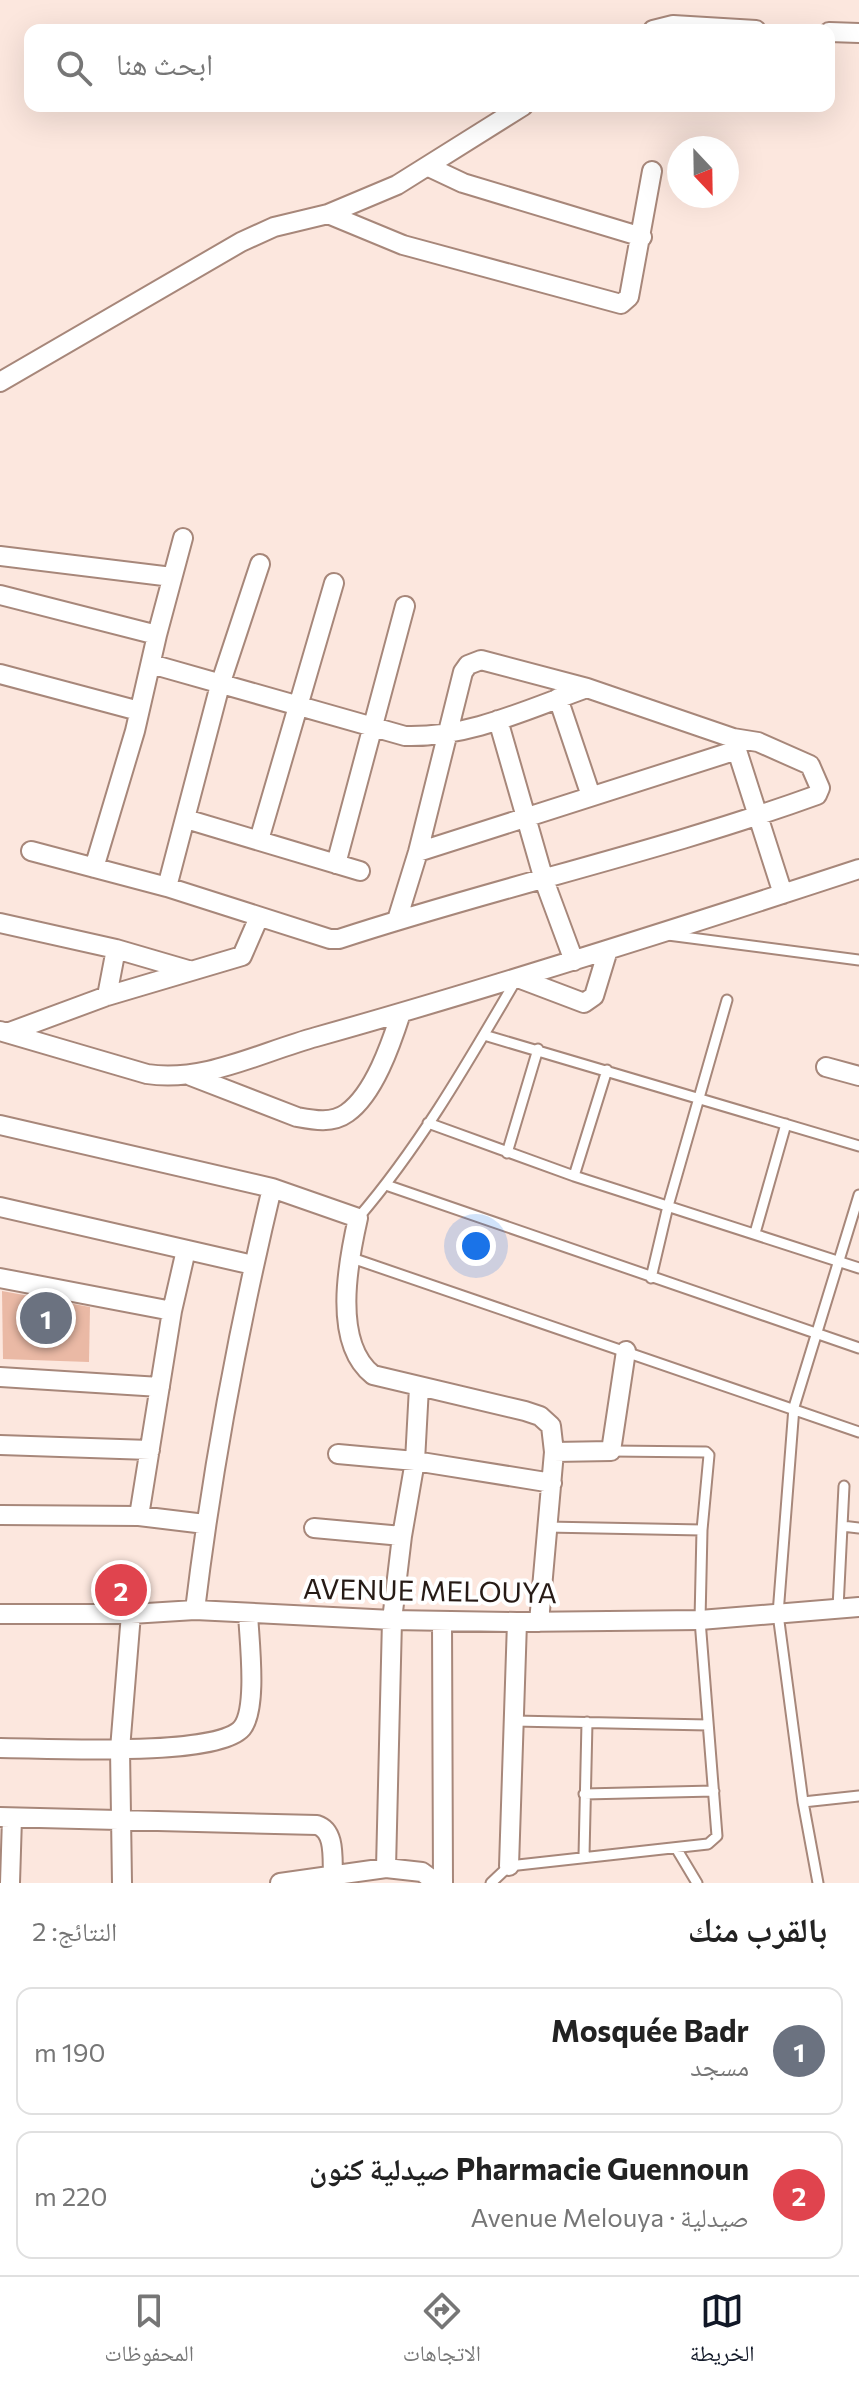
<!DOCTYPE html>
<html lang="ar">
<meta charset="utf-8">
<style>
:root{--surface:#fff;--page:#f6f6f6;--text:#222;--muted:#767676;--line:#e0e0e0;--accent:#111827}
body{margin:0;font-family:Commissioner,"Noto Naskh Arabic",sans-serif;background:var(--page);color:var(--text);direction:rtl}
.compass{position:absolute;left:667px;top:136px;width:72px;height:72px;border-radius:50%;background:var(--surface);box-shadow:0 8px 32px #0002;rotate:158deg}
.you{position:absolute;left:476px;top:1246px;width:28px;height:28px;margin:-20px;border:6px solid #fff;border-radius:50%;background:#1a73e8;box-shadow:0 0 0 12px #1a73e833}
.badge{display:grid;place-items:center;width:52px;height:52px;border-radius:50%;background:var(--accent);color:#fff;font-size:26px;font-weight:700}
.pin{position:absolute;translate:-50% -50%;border:4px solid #fff;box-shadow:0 2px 8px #0006}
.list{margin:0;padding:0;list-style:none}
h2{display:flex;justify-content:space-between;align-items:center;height:104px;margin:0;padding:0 32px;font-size:34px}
h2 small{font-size:26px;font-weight:400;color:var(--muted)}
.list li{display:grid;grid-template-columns:52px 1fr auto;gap:24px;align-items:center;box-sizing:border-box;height:128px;margin:0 16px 16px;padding:0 16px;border:2px solid var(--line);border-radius:16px}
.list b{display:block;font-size:30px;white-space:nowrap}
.list p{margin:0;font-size:26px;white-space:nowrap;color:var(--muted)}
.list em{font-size:26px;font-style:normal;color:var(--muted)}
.icon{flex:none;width:44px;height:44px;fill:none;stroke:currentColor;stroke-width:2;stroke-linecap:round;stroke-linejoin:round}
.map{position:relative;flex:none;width:859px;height:1883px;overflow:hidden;direction:ltr}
.search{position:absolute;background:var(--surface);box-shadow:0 8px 32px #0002;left:24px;right:24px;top:24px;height:88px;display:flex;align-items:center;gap:20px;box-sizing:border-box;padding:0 28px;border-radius:16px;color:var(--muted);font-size:30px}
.sheet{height:392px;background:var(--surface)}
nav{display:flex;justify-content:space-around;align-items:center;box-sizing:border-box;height:112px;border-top:2px solid var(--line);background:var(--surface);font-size:22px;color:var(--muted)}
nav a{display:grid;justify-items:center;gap:4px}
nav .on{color:var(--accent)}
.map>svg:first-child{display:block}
.building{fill:#eab9a5}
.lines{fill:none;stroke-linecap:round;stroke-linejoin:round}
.lane-casing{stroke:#a7877a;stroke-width:13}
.street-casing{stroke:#a7877a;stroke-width:22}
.lane{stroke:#fff;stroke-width:9}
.street{stroke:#fff;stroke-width:18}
.labels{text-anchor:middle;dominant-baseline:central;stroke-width:8;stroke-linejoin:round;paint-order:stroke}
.street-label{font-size:28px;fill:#261a15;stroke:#fff}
</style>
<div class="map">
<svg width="859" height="1883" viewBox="0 0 859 1883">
<rect width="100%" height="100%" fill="#fce7de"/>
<path class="building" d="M 2,1291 L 90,1307 L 89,1362 L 3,1359 Z"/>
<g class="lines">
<g class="lane-casing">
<path id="lane" d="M 668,935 L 859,960
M 484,1035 L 859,1146
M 428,1123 L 574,1176 L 859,1268
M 507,1153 L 538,1049
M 574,1176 L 607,1070
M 386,1185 L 859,1348
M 358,1218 C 420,1146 468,1062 516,980
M 755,1233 L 786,1124
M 349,1257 L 859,1432
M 651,1278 L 668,1206 L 727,1000
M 842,1526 L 859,1528
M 546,1527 L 702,1530
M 838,1608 L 844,1486
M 514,1721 L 708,1725
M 584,1794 L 714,1791
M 803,1802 L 859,1796
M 676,1848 L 697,1883
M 584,1856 L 587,1722
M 491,1883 L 509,1866 L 708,1844 L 717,1836 L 700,1620 L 702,1530 L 709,1455 L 706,1452 L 611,1451
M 818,1883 L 803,1802 L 778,1614 L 794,1407 L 859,1195"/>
</g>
<g class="street-casing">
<path id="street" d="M 653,30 L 673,25 L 756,30
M 829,32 L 859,33
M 429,167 L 463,183 L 642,237
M 328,214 L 403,245 L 621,304 L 629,297 L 652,171
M 0,382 L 241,242 L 274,227 L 328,214 L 397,185 L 523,106
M 0,556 L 172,577
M 0,595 L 157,635
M 151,664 L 405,736 C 468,738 528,709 587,688
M 0,674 L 139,711
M 558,698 L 591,796
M 498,720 L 544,880 L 574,961
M 186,819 L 360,871
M 259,840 L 334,583
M 31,851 L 167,887 L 330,939 L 339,939 C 497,887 660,852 817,795 L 820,788 L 810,765 L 758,742 L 733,738
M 418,852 L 737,750
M 336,864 L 405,606
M 94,868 L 135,731 L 157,635 L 183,538
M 167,887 L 220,685 L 260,564
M 397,920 L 418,852 L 463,672 L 468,665 L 481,660 L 587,688 L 733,738 L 783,894
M 0,923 L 116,949 L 188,970
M 518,978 L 584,1003 L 594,996 L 608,950
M 107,996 L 116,949
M 0,1031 L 147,1074 C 204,1083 261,1052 316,1037 C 498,986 679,928 859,869
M 7,1033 L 107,996 L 242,956 L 259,917
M 826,1067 L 859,1076
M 191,1076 L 297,1117 C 313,1120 332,1124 347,1113 C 374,1094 391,1044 401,1013
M 0,1125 L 272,1188 L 358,1218 C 348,1262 332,1343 373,1375 L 525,1411 L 540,1416 L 551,1426 L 554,1452 L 539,1622
M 0,1207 L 253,1265
M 0,1278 L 172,1311
M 0,1377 L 160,1387
M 0,1445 L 150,1450
M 554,1452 L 611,1451 L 626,1351
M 338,1454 L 415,1461 L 552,1483
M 0,1515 L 139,1516 L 205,1524
M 139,1516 L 172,1311 L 186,1250
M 314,1528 L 402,1536
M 195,1610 C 212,1468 239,1326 272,1188
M 0,1614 L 131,1614 L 195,1610 L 392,1620 L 517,1622 L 700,1620 L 859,1607
M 442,1621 L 443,1883
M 0,1748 C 43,1748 217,1758 242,1728 C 258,1708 249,1639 248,1613
M 0,1817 L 317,1825 C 336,1831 332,1859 333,1877
M 509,1866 L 517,1622
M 386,1868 L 392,1620 L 402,1536 L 415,1461 L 419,1387
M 10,1883 L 12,1818
M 122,1883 L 120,1749 L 131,1614
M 280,1883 L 386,1868 L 422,1872 L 437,1883"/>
</g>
<use href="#lane" class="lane"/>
<use href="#street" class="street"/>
</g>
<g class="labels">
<g class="street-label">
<text transform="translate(430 1590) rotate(1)">AVENUE MELOUYA</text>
</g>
</g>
</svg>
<svg class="compass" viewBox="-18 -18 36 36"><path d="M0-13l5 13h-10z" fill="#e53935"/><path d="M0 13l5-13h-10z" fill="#767676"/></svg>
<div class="you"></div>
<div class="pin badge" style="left:46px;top:1318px;background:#6b7280">1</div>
<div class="pin badge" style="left:121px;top:1590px;background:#e0444e">2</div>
<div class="search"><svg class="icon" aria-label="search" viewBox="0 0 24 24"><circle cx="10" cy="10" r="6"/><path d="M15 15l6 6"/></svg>ابحث هنا</div>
</div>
<section class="sheet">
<h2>بالقرب منك<small>النتائج: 2</small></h2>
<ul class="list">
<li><span class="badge" style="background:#6b7280">1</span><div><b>Mosquée Badr</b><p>مسجد</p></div><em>190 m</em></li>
<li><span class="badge" style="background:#e0444e">2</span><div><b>Pharmacie Guennoun صيدلية كنون</b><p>صيدلية · Avenue Melouya</p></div><em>220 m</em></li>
</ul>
</section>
<nav>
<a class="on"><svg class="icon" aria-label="map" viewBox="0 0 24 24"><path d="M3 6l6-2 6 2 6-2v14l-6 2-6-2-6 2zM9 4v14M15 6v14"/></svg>الخريطة</a>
<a><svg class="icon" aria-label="directions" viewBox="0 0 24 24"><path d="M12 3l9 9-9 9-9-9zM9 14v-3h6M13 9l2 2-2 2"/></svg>الاتجاهات</a>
<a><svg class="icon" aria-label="saved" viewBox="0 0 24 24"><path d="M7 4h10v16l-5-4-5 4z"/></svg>المحفوظات</a>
</nav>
